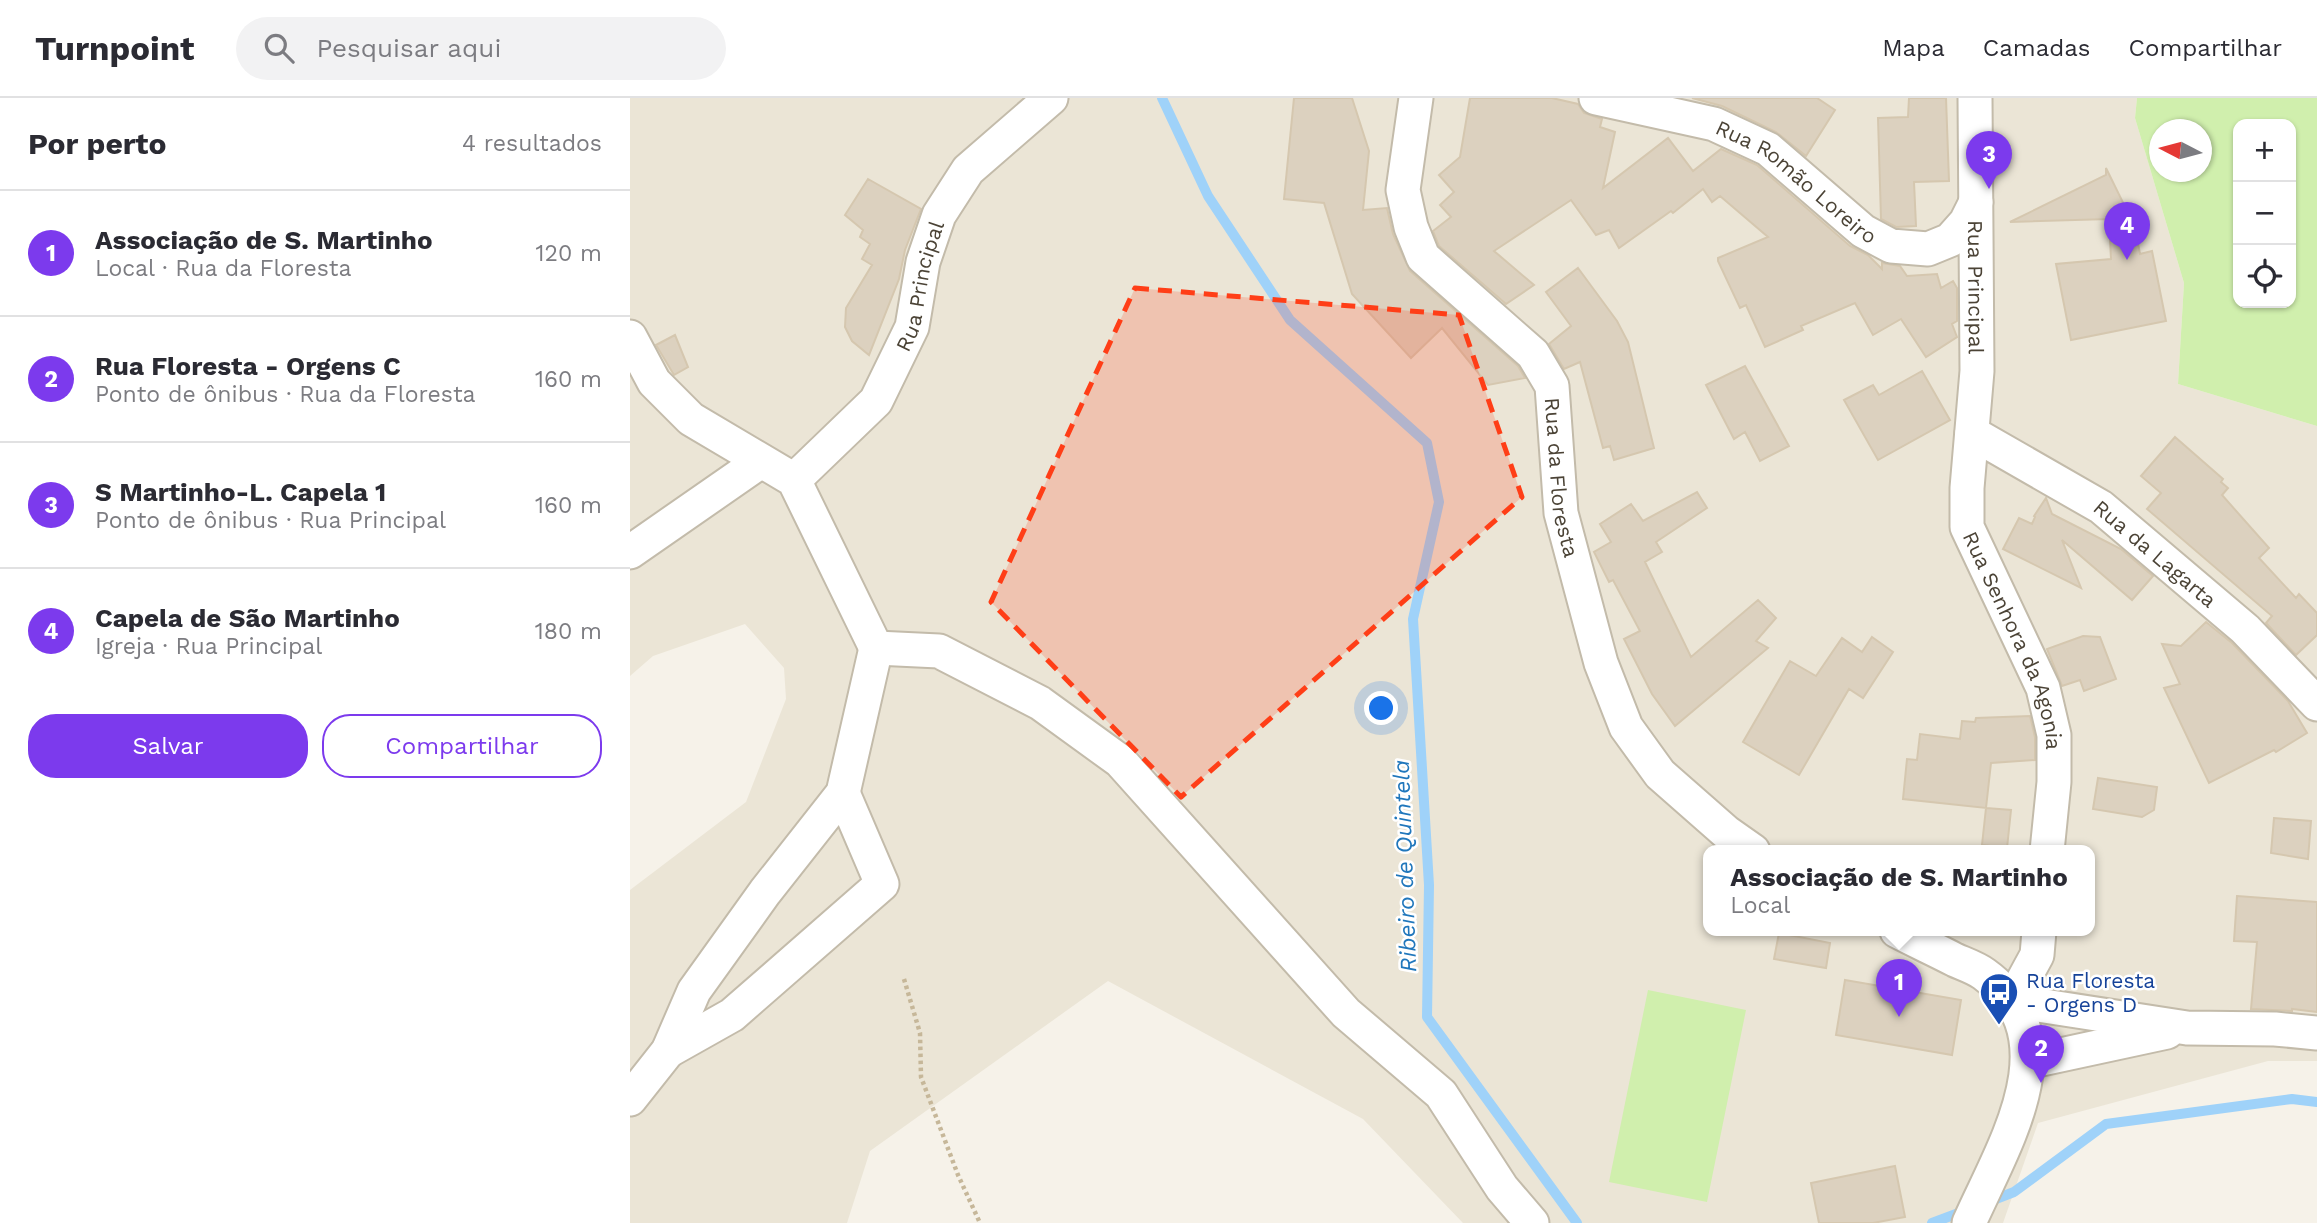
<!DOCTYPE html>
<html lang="pt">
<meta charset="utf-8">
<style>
:root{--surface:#fff;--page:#f2f2f3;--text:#2b2b33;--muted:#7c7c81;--line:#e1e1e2;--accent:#7c3aed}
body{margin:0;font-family:"Work Sans",sans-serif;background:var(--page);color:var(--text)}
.controls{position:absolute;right:21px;top:21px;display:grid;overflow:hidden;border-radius:14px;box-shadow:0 2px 5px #0004}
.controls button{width:63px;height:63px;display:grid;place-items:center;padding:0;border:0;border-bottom:2px solid var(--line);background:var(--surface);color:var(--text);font:35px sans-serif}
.compass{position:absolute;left:1519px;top:21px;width:63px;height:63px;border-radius:50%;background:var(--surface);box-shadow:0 2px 5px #0004;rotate:276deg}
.you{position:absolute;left:752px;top:611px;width:24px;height:24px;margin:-18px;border:5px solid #fff;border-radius:50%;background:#1a73e8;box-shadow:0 0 0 10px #1a73e833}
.badge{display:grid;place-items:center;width:46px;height:46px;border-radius:50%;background:var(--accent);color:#fff;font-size:23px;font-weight:700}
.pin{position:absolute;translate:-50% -58px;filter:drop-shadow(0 2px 4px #0008)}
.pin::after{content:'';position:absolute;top:37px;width:24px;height:21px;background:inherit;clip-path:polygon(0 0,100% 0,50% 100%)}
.popup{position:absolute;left:1073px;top:747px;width:392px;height:91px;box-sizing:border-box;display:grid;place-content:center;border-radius:14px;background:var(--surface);filter:drop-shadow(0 2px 5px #0005);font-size:23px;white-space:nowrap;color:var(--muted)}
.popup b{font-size:26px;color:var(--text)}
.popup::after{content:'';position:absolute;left:50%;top:100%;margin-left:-14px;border:14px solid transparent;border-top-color:var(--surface)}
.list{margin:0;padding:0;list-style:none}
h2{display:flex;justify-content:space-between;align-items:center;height:91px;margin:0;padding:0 28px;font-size:30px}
h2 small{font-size:23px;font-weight:400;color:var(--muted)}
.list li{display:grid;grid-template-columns:46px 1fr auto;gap:21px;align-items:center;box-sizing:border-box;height:126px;padding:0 28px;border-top:2px solid var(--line)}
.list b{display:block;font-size:26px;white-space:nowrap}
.list p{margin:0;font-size:23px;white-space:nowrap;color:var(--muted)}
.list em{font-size:23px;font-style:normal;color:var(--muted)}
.actions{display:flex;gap:14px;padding:21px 28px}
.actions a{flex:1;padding:16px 0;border:2px solid var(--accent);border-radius:28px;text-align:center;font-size:24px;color:var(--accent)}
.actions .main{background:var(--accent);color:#fff}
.icon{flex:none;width:38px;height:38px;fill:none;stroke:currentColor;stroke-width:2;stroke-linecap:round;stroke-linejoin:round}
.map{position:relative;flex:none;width:1687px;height:1125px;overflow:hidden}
header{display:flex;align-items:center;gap:42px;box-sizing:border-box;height:98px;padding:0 35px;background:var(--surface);border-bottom:2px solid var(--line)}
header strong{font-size:33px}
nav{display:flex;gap:38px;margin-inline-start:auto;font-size:24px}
.search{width:490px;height:63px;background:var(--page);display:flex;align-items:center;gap:18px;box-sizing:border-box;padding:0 24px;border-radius:38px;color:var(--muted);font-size:26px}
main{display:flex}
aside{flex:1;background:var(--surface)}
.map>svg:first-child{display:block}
.residential{fill:#ebe5d6;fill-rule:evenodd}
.green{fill:#d0efad;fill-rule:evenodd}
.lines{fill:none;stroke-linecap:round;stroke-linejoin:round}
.stream{stroke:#9fd2f9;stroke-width:10}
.building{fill:#dcd1bf;stroke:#d5c7af;stroke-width:2}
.minor-casing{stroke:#c3bbaa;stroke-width:37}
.path{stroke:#c6b799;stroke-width:4.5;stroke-dasharray:3.5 3.5;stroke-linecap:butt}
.minor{stroke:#fff;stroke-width:33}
.marked{fill:#ff3e17;fill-opacity:0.2;stroke:#ff3e17;stroke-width:5;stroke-dasharray:14 9;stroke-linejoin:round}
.labels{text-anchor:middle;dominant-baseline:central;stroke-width:5;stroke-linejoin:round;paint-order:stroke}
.street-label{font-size:21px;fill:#4b4336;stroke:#fff}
.transit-label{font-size:21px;fill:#164399;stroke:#fff;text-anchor:start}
.water-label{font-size:23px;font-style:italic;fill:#2077bc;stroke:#fff}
</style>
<header>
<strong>Turnpoint</strong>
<div class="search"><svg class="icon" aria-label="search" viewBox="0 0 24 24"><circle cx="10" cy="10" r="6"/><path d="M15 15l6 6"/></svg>Pesquisar aqui</div>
<nav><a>Mapa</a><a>Camadas</a><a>Compartilhar</a></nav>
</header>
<main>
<aside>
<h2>Por perto<small>4 resultados</small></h2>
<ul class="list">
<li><span class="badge">1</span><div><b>Associação de S. Martinho</b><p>Local · Rua da Floresta</p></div><em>120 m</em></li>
<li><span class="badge">2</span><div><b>Rua Floresta - Orgens C</b><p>Ponto de ônibus · Rua da Floresta</p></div><em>160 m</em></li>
<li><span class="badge">3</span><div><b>S Martinho-L. Capela 1</b><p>Ponto de ônibus · Rua Principal</p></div><em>160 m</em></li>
<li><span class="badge">4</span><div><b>Capela de São Martinho</b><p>Igreja · Rua Principal</p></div><em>180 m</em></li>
</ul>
<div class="actions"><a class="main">Salvar</a><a>Compartilhar</a></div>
</aside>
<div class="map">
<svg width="1687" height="1125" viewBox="0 0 1687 1125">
<rect width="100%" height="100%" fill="#f6f2e9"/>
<path class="residential" d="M 0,0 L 1507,0 L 1505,20 L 1554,185 L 1548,286 L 1687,328 L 1687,963 L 1638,963 L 1408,1025 L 1373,1125 L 833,1125 L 733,1021 L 478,883 L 240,1053 L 217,1125 L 0,1125 L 0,792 L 116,704 L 156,601 L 154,570 L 115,526 L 23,558 L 0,578 ZM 1078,753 L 1460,753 L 1460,833 L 1078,833 Z"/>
<path class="green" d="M 1507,0 L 1687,0 L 1687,328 L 1548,286 L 1554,185 L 1505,20 ZM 1608,26 L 1661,26 L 1661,205 L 1608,205 ZM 1530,32 L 1572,32 L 1572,74 L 1530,74 Z
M 1018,892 L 1116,912 L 1077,1104 L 979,1084 Z"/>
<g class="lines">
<path class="stream" d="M 532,0 L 578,98 L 660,222 L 797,345 L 809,404 L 783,521 L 799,787 L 797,919 L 947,1125
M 1358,1104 L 1384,1094 L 1476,1026 L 1662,1001 L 1687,1004
M 1302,1125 L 1334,1113"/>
</g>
<path class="building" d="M 664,0 L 722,0 L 739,53 L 733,112 L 757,110 L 763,136 L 780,173 L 888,268 L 895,280 L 858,287 L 812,230 L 781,260 L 722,196 L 694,105 L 654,101 Z
M 840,0 L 922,0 L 948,6 L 954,15 L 972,21 L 970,29 L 985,34 L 973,90 L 1038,40 L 1063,73 L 1091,51 L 1127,67 L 1220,148 L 1238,157 L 1252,171 L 1252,165 L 1270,168 L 1277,178 L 1307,176 L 1311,190 L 1323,183 L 1327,190 L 1327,223 L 1322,226 L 1327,239 L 1296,259 L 1271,221 L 1243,237 L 1225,205 L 1171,228 L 1173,232 L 1135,249 L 1116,207 L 1110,210 L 1088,163 L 1088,160 L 1138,139 L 1090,98 L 1082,104 L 1073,91 L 1043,115 L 1041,113 L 989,150 L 979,132 L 966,137 L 941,102 L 864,153 L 904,187 L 876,206 L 809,148 L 803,133 L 821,119 L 810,107 L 824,94 L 809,77 L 830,59 Z
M 1062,0 L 1187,0 L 1205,12 L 1176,58 L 1146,34 L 1092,8 Z
M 1279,0 L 1316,0 L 1319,83 L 1284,84 L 1286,128 L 1266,129 L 1251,121 L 1248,20 L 1278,19 Z
M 1476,70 L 1505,129 L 1510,156 L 1522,153 L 1536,223 L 1441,242 L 1426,166 L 1481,161 L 1479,121 L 1380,124 L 1476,77 Z
M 238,81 L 291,111 L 275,152 L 269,181 L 239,257 L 222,243 L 215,229 L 216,210 L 242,167 L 232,161 L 240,146 L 230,139 L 233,132 L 215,117 Z
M 948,170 L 987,223 L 998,244 L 1024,350 L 984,362 L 980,348 L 973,350 L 950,264 L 934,271 L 919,246 L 941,228 L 916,194 Z
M 45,237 L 58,269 L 44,277 L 26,247 Z
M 1115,268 L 1159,348 L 1130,363 L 1115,334 L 1104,341 L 1076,287 Z
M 1292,273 L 1320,322 L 1248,362 L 1214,302 L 1243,287 L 1249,297 Z
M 1545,339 L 1593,381 L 1591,384 L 1598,390 L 1592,397 L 1639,450 L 1629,460 L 1666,500 L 1669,496 L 1687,515 L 1687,537 L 1666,557 L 1636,525 L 1642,518 L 1517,411 L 1531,395 L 1511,378 Z
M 1067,394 L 1077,410 L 1026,444 L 1032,454 L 1015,464 L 1061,559 L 1128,502 L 1146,520 L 1126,543 L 1138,550 L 1045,628 L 1022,596 L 994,541 L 1010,533 L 983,482 L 979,484 L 964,454 L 981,444 L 970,426 L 1001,406 L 1013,423 Z
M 1416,400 L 1422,416 L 1491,451 L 1523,478 L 1502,502 L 1432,442 L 1451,490 L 1373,451 L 1389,420 L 1402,426 L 1405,419 L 1404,418 Z
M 1576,524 L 1602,545 L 1658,603 L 1677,635 L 1646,654 L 1644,652 L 1579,685 L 1534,590 L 1550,586 L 1532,546 L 1551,548 Z
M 1453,538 L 1470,539 L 1486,581 L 1454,593 L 1450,582 L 1432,588 L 1417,551 Z
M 1242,539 L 1263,554 L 1233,600 L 1219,591 L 1169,677 L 1113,644 L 1160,563 L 1186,578 L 1212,540 L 1232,554 Z
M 1400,618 L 1405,639 L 1405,662 L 1361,665 L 1356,710 L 1273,701 L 1277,661 L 1287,662 L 1290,636 L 1330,641 L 1332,623 L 1345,624 L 1346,620 Z
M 1468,680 L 1527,689 L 1524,712 L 1512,719 L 1463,711 Z
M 1356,710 L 1381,712 L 1377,750 L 1352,747 Z
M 1644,720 L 1681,723 L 1678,761 L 1641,755 Z
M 1607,798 L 1687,804 L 1687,914 L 1662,911 L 1662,913 L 1621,911 L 1627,844 L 1604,843 Z
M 1149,835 L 1200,845 L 1196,870 L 1144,861 Z
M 1215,882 L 1331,902 L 1322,957 L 1206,937 Z
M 1265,1068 L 1275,1119 L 1243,1125 L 1189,1125 L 1181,1085 Z"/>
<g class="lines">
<g class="minor-casing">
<g id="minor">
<path id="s1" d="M 786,0 L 773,92 L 781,129 L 793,159 L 903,256 L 922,288 L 931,415 L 971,565 L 996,629 L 1030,676 L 1096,734 L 1123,753"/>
<path id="s2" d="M 966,0 L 1084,26 L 1138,51 L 1233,133 L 1261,148 L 1298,151 L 1320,142 L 1336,124 L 1346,104"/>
<path id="s3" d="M 1345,0 L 1347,273 L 1337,390 L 1337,429 L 1413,590 L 1424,637 L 1424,684 L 1417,753"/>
<path d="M 0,239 L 24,284 L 61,321 L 164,382 L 246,550"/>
<path id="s4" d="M 1342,335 L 1471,409 L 1615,531 L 1687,606"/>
<path id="s5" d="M 164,382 L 246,303 L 282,229 L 293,164 L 309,117 L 338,72 L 421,0"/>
<path d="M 0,454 L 131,363"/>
<path d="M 246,550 L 309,553 L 410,605 L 490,663 L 716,915 L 811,996 L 872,1090 L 902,1125"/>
<path d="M 1267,833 C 1286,843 1306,852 1325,862 C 1334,866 1346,870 1354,876 C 1443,940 1372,1050 1339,1125"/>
<path d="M 1409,833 L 1407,857 L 1382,903 L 1557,930 L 1645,931 L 1687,935"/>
<path d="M 38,953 L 102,917 L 252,786 L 213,695"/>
<path d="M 1398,964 L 1537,934"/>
<path d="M 0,1001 L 38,953 L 64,893 L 135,794 L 213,695 L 246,550"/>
</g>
</g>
<path class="path" d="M 274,881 L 290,935 L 291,979 L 328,1077 L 350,1125"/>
<use href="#minor" class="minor"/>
</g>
<path class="marked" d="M 505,190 L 829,217 L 892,399 L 551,699 L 361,504 Z"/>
<defs>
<g id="bus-pin" transform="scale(2.0125)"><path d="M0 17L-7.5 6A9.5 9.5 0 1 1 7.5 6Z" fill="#1a4fb4" stroke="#fff"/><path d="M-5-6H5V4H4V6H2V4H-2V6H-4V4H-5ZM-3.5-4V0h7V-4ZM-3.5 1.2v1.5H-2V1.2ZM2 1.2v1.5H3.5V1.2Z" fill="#fff"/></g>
</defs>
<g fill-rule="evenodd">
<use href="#bus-pin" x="1369" y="894"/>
</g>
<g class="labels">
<g class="street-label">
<text stroke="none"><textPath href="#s2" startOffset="222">Rua Romão Loreiro</textPath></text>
<text stroke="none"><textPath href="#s5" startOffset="238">Rua Principal</textPath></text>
<text stroke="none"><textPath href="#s3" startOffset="189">Rua Principal</textPath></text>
<text stroke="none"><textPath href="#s1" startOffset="439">Rua da Floresta</textPath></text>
<text stroke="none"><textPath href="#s4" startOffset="220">Rua da Lagarta</textPath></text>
<text stroke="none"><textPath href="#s3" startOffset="553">Rua Senhora da Agonia</textPath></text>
</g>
<g class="transit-label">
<text x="1396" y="882">Rua Floresta<tspan x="1396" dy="24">- Orgens D</tspan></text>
</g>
<g class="water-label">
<text transform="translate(775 768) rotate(-92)">Ribeiro de Quintela</text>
</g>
</g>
</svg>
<div class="controls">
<button>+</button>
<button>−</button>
<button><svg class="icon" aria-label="locate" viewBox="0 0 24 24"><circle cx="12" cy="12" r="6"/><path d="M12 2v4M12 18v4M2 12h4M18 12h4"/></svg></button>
</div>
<svg class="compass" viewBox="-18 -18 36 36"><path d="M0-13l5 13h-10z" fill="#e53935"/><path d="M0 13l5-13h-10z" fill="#7c7c81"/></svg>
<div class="you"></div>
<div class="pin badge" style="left:1269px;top:919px">1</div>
<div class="popup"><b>Associação de S. Martinho</b>Local</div>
<div class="pin badge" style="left:1411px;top:985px">2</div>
<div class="pin badge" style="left:1359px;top:91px">3</div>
<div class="pin badge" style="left:1497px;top:162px">4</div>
</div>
</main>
